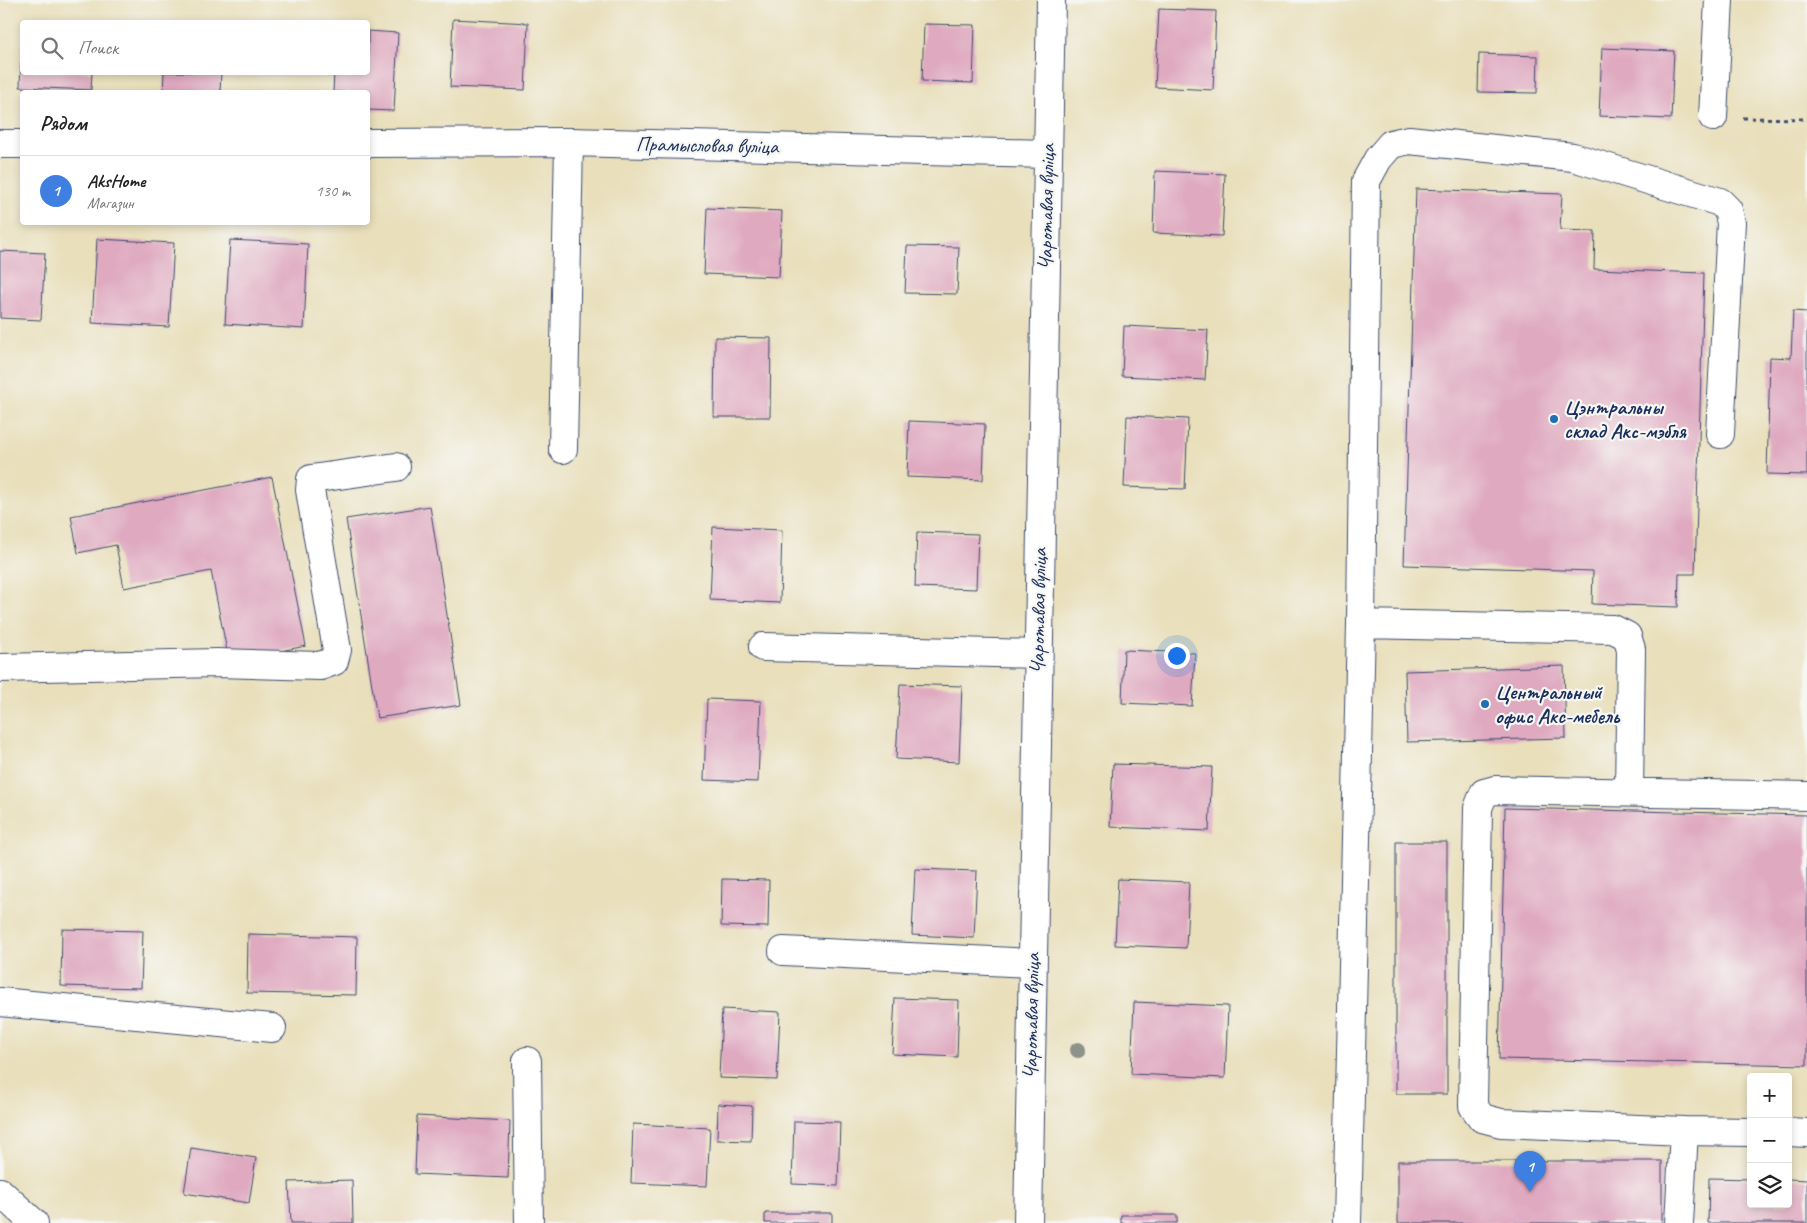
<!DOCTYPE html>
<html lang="ru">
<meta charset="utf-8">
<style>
:root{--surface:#fff;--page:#f6f6f6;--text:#222;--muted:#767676;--line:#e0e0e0;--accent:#1a73e8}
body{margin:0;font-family:Caveat,sans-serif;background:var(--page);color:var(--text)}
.controls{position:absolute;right:15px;bottom:15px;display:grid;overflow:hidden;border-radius:5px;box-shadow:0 2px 8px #0003}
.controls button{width:45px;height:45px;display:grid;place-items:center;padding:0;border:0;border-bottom:1px solid var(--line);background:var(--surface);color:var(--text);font:25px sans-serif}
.you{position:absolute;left:1176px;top:655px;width:18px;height:18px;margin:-12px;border:4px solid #fff;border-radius:50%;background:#1a73e8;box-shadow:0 0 0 8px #1a73e833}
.badge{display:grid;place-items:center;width:32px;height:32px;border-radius:50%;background:var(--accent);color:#fff;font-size:16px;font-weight:700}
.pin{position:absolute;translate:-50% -41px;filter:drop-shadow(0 1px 2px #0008)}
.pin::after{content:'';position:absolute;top:26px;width:18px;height:15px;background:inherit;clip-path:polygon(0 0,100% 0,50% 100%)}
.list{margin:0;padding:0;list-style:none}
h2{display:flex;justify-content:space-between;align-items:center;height:65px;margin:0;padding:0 20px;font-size:21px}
h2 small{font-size:16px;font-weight:400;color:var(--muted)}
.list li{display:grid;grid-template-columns:32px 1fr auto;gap:15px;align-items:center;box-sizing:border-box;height:70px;padding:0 20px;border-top:1px solid var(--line)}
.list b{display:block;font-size:19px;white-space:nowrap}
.list p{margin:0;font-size:16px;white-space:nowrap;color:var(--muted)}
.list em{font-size:16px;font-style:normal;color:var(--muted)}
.icon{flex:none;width:28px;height:28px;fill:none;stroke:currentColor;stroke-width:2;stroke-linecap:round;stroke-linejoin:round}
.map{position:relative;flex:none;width:1807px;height:1223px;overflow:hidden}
.search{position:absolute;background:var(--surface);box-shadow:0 2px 8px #0003;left:20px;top:20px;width:350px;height:55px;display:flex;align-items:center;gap:12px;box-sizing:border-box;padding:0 18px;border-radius:5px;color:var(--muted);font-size:19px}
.panel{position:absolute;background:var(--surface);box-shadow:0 2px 8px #0003;left:20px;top:90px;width:350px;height:135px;border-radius:5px}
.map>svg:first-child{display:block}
.building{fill:#dfa9c0}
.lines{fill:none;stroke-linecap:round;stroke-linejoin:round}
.minor-casing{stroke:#3a496c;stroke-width:30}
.path{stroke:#3a496c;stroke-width:3;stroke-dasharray:4 4;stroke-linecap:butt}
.minor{stroke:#fff;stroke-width:28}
.tree{fill:#8d938a}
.poi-dot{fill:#1f6fb2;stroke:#f6f6f2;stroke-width:2}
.labels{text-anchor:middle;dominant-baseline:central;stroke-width:4.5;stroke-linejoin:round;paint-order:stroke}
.street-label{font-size:21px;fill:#1b2f5e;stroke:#f6f6f2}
.poi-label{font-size:21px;font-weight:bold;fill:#1b2f5e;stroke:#f6f6f2;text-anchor:start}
</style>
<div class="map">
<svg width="1807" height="1223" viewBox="0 0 1807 1223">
<rect width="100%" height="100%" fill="#f6f6f2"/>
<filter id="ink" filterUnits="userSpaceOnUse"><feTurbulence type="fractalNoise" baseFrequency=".02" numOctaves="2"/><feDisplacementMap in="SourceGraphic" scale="10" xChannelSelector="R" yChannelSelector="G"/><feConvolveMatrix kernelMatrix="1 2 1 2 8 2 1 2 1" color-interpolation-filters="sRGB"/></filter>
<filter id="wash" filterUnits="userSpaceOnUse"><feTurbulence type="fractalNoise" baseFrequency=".0096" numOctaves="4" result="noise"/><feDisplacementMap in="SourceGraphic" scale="20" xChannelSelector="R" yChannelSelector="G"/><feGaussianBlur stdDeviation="1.12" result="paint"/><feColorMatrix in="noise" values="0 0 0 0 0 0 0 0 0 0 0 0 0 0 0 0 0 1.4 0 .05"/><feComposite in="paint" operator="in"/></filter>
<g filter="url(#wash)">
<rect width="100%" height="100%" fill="#e9dfbb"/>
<g id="blocks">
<path class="building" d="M 1159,9 L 1216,11 L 1213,90 L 1155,87 Z
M 453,19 L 528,23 L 525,90 L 450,87 Z
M 924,24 L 975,25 L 973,83 L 922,81 Z
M 368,31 L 398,33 L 394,111 L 368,110 L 368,92 L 333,92 L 334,72 L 368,72 Z
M 1602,48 L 1674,51 L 1671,119 L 1599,116 Z
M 1479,54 L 1538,56 L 1537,93 L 1478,92 Z
M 21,62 L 22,62 L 22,72 L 92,72 L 91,90 L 20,87 Z
M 164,72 L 221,72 L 220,92 L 163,92 Z
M 1155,171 L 1225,174 L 1222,236 L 1153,233 Z
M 1416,189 L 1562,194 L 1560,230 L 1595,231 L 1594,269 L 1704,273 L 1695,574 L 1679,574 L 1678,607 L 1592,604 L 1593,571 L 1404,565 Z
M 707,208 L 782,211 L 779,277 L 704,274 Z
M 97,239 L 174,243 L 169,327 L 92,323 Z
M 230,240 L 308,244 L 304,329 L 225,324 Z
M 907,246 L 959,247 L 957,294 L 905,293 Z
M 0,251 L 45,253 L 41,320 L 0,318 Z
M 1793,311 L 1807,312 L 1807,475 L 1767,474 L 1770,357 L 1791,358 Z
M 1124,326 L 1208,330 L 1205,380 L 1122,376 Z
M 715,337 L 771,338 L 770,417 L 714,417 Z
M 1127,416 L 1188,419 L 1185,489 L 1124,487 Z
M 909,421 L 985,424 L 983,480 L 907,477 Z
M 272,477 L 306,646 L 229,661 L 211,571 L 124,588 L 116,545 L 78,553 L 71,516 Z
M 430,506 L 461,705 L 377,718 L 346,519 Z
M 713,527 L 782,530 L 780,603 L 710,600 Z
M 917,532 L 978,534 L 976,589 L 915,587 Z
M 1124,650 L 1195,653 L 1192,706 L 1122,703 Z
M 1564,666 L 1566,738 L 1407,742 L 1405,671 Z
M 900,684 L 962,686 L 959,762 L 896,759 Z
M 707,699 L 761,701 L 758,782 L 704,780 Z
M 1113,764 L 1212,767 L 1209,831 L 1110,827 Z
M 1505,808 L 1807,815 L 1807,1065 L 1499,1059 Z
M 1396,842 L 1447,842 L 1447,1094 L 1396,1094 Z
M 915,869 L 977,871 L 974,938 L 912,935 Z
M 722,879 L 769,880 L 768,927 L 721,926 Z
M 1118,879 L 1189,882 L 1186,948 L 1115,945 Z
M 62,929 L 143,931 L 141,988 L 61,986 Z
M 248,934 L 357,937 L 356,995 L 247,993 Z
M 895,998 L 959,1000 L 957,1057 L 892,1054 Z
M 1134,1002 L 1228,1006 L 1225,1078 L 1131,1074 Z
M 722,1009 L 780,1012 L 777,1080 L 719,1078 Z
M 718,1104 L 752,1106 L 751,1141 L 717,1140 Z
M 417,1116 L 510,1121 L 508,1178 L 415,1174 Z
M 794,1121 L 840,1122 L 838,1186 L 792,1184 Z
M 633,1124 L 710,1128 L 707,1186 L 631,1183 Z
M 191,1148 L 256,1158 L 249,1203 L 184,1193 Z
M 1398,1161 L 1662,1161 L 1662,1223 L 1398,1223 Z
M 1709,1178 L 1751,1179 L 1751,1204 L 1788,1204 L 1788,1179 L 1807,1180 L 1807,1223 L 1708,1223 Z
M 352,1180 L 353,1223 L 291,1223 L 289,1182 Z
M 765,1213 L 832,1213 L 832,1223 L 765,1223 Z
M 1121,1215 L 1177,1215 L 1177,1223 L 1121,1223 Z"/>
</g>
</g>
<g filter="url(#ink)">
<use href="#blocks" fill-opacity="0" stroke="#3a496c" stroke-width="1"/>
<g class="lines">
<g class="minor-casing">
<path id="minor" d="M 1713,117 L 1719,0
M 368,143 L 569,142 L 1047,154
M 0,144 L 22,144
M 563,449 L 569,142
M 1361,624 L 1613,629 L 1627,636 L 1631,649 L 1629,792
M 763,647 L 1038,654
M 0,668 L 217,663 L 320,666 L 334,661 L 337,650 L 310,490 L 311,479 L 396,467
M 783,951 L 1032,963
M 0,1002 L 272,1028
M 527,1061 L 529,1223
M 1751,1132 L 1684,1131 L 1501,1123 L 1482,1118 L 1473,1106 L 1478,808 L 1484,793 L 1495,790 L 1807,796
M 1788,1132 L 1807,1133
M 0,1192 L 34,1223
M 1028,1223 L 1051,0
M 1347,1223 L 1361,624 L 1366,181 L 1378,159 L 1391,144 L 1409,140 L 1573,157 L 1720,202 L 1728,210 L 1731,223 L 1720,434
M 1679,1223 L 1684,1131"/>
</g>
<path class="path" d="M 1743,118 L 1807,119"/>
<use href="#minor" class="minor"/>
</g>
<circle class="tree" cx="1078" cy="1050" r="8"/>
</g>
<g class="poi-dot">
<circle cx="1554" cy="419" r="5"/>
<circle cx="1485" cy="704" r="5"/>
</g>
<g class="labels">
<g class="street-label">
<text transform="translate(707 145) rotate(1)">Прамысловая вуліца</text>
<text transform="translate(1046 207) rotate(-89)">Чаротавая вуліца</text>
<text transform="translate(1038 611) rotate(-89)">Чаротавая вуліца</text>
<text transform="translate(1031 1016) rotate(-89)">Чаротавая вуліца</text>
</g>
<g class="poi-label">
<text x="1564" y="407">Цэнтральны<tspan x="1564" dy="24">склад Акс-мэбля</tspan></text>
<text x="1495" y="692">Центральный<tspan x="1495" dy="24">офис Акс-мебель</tspan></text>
</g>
</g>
</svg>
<div class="controls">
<button>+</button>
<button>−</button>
<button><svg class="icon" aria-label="layers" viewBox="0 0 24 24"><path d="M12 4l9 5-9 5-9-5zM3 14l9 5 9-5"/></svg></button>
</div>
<div class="you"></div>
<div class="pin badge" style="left:1530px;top:1192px;background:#3f7fe0">1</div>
<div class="search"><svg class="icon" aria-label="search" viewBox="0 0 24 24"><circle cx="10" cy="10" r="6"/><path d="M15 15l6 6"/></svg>Поиск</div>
<section class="panel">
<h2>Рядом<small></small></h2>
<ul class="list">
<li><span class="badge" style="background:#3f7fe0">1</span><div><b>AksHome</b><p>Магазин</p></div><em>130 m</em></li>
</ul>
</section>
</div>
